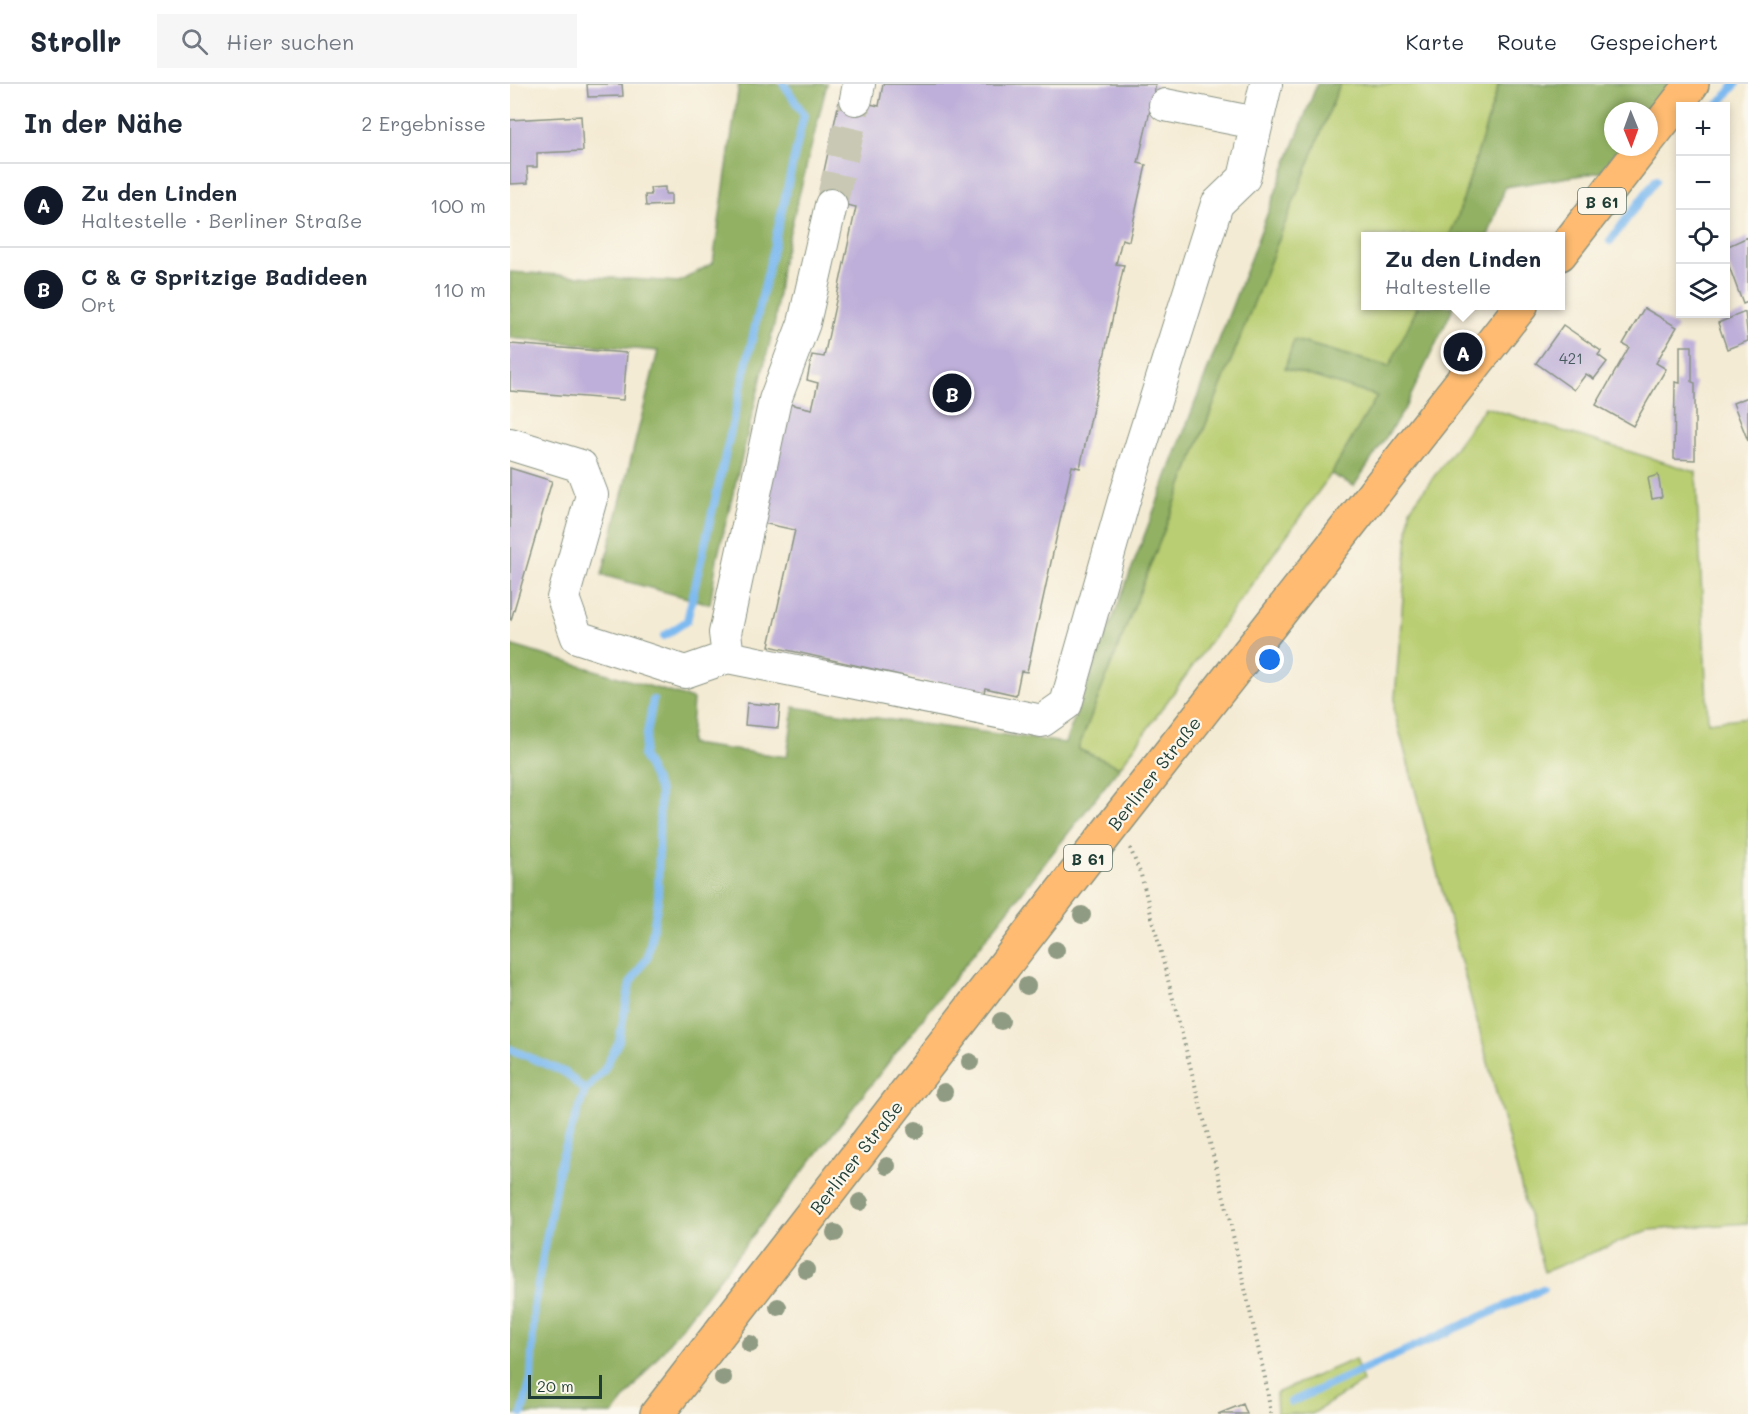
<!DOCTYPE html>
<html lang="de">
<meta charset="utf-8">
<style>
:root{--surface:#fff;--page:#f6f6f7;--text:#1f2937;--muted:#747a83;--line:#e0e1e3;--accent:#111827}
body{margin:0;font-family:Mali,sans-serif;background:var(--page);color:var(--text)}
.controls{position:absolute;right:18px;top:18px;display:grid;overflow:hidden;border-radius:0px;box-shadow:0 3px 9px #0003}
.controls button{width:54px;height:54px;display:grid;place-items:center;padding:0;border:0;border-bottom:2px solid var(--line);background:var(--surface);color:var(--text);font:30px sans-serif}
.compass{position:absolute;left:1094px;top:18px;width:54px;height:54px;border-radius:50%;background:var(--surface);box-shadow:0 3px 9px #0003;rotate:179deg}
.scale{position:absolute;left:18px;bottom:15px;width:74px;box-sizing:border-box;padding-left:6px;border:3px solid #1f3d34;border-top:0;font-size:16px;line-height:21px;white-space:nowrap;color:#1f3d34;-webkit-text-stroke:4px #fbf7ec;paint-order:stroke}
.you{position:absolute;left:760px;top:576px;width:21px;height:21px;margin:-15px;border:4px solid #fff;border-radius:50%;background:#1a73e8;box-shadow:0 0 0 9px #1a73e833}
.badge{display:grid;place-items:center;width:39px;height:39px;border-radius:50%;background:var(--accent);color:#fff;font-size:20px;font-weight:700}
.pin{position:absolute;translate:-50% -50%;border:3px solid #fff;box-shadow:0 2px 6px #0006}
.popup{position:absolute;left:851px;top:148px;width:204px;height:78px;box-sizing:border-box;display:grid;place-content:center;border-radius:0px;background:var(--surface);filter:drop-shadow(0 2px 4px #0005);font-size:20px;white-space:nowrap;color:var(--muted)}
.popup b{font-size:22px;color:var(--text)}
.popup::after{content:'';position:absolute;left:50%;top:100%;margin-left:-12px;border:12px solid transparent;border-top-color:var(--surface)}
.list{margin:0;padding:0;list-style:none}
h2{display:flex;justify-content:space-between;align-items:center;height:78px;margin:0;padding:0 24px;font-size:26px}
h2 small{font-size:20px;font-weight:400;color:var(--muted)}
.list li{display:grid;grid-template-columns:39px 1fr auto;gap:18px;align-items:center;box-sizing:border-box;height:84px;padding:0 24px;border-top:2px solid var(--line)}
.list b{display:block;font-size:22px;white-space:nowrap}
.list p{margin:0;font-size:20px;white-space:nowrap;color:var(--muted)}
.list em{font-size:20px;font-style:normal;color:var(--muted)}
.icon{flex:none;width:33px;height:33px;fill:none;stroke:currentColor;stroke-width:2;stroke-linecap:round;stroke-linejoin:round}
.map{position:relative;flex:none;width:1238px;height:1330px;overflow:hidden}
header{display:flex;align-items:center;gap:36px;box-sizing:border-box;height:84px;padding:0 30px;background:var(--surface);border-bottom:2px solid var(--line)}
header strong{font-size:28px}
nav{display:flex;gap:33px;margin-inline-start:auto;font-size:21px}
.search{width:420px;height:54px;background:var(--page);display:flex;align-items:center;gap:15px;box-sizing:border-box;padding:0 21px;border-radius:0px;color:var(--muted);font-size:22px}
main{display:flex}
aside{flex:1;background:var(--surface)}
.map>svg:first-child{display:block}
.green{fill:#b9ce72;stroke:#6c8653;stroke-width:1.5}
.forest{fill:#92b164;stroke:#58774c;stroke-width:1.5}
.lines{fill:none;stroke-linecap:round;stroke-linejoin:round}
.stream{stroke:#7dbaf0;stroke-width:8}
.building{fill:#bdafd9}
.minor-tunnel{stroke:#c9c8b4;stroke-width:32;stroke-dasharray:32 16;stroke-linecap:butt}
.minor-casing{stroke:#8a9484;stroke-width:34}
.major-casing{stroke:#8a9484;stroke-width:36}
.path{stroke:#8a9484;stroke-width:4;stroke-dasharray:1.5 4.5;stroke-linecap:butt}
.minor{stroke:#fff;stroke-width:32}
.major{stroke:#febb71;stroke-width:33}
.tree{fill:#909b83}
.labels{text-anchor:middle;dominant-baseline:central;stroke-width:4.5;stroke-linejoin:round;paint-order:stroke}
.number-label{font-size:15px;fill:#465a5d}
.shield{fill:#fbf7ec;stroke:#61756b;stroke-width:1.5}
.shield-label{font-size:16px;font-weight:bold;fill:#1f3d34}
.street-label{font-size:18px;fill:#1f3d34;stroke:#fbf7ec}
</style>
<header>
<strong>Strollr</strong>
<div class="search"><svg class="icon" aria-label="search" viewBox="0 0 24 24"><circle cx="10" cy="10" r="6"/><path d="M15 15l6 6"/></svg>Hier suchen</div>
<nav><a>Karte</a><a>Route</a><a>Gespeichert</a></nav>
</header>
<main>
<aside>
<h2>In der Nähe<small>2 Ergebnisse</small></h2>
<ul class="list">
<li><span class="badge">A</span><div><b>Zu den Linden</b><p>Haltestelle · Berliner Straße</p></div><em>100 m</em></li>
<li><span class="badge">B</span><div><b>C &amp; G Spritzige Badideen</b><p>Ort</p></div><em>110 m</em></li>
</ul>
</aside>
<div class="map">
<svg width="1238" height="1330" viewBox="0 0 1238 1330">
<rect width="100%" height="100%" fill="#fbf7ec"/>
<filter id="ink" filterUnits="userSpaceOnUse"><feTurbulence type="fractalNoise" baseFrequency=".0167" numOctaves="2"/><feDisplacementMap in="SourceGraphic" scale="12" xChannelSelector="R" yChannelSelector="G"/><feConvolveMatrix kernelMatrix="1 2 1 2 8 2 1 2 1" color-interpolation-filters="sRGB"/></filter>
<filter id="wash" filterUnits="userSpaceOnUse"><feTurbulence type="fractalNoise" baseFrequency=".008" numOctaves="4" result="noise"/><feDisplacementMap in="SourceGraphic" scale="24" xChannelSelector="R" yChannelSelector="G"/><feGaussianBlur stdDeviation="1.35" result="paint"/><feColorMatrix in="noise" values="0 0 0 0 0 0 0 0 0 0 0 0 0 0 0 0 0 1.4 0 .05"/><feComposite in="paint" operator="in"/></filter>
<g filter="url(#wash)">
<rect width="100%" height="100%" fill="#f4ebd4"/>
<path class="green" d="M 830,0 L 989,0 L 947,135 L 939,152 L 856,152 L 856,222 L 908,222 L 880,283 L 784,256 L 775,284 L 868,312 L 821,390 L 610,683 L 568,665 Z
M 975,323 L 1186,388 L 1198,638 L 1238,633 L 1238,1139 L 1139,1146 L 1034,1188 L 884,627 L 900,425 Z
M 845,1275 L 853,1298 L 802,1330 L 767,1330 L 766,1309 Z"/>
<path class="forest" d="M 229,0 L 317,0 L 271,183 L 265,237 L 207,475 L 200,520 L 92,491 L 148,267 L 0,254 L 0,188 L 169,198 L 203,179 Z
M 807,0 L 830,0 L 568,665 L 610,683 L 103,1330 L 0,1330 L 0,561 L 183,615 L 180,660 L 277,673 L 284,623 L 555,659 Z
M 989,0 L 1158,0 L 1137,27 L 1103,27 L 1103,63 L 1110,63 L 1091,88 L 995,103 L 978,152 L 939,152 L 947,135 Z
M 908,222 L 944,222 L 894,326 L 844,402 L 821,390 L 867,312 L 775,284 L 784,256 L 879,283 Z"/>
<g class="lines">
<path class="stream" d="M 1207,22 L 1226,0
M 1100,157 L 1146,96
M 154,552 L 177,537 L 294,31 L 274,0
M 0,965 L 56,989 L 75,1007
M 781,1318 L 1033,1205
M 12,1330 L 21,1295 L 24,1222 L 50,1078 L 75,1007 L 94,986 L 109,957 L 120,900 L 138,872 L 148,817 L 150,708 L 133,672 L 143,616"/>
</g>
<g id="blocks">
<path class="building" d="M 77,0 L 112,0 L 113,12 L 78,13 Z
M 373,0 L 646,0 L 628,79 L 636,81 L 619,157 L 612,155 L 606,180 L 614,181 L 570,384 L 562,382 L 517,588 L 511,587 L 506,611 L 475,604 L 474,609 L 442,614 L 444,603 L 259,562 L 285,446 L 248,438 L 275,319 L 302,325 L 308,299 L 297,296 L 302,271 L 314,273 L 346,123 L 308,115 L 330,13 L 369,22 Z
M 71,32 L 73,67 L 27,69 L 27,83 L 17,83 L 18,99 L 0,100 L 0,36 Z
M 155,103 L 155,110 L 161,110 L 161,121 L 136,122 L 135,111 L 141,111 L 140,104 Z
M 1238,153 L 1238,218 L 1233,220 L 1216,174 L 1216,163 Z
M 1134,224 L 1167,243 L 1146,279 L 1156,285 L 1123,342 L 1086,321 L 1119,263 L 1113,260 Z
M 1235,228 L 1238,257 L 1217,265 L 1208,239 Z
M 1053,241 L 1091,267 L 1088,271 L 1097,278 L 1084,295 L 1076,290 L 1064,306 L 1026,279 Z
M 0,260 L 117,269 L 113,316 L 0,307 Z
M 1170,262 L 1182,262 L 1182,298 L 1185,299 L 1185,376 L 1164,375 L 1165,298 L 1170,299 Z
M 1238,313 L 1238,357 L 1223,319 Z
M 0,384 L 42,397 L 1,536 L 0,535 Z
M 1148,391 L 1152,413 L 1142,415 L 1138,394 Z
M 237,619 L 270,622 L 268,644 L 235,641 Z
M 733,1320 L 737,1330 L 708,1330 Z"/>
</g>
</g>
<g filter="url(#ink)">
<use href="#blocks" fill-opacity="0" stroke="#8a9484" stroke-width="1.5"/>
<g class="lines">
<path class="minor-tunnel" d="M 321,121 L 346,15"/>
<g class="minor-casing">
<path id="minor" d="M 346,15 L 349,0
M 655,21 L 746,39
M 321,121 L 294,239 L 265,316 L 215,549 L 218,573 L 532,637 L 556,620 L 614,416 L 707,120 L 734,94 L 756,0
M 0,360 L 71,382 L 82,411 L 53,514 L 67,553 L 175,588 L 218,573"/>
</g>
<g class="major-casing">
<path id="major" d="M 1139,55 L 1182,0
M 1050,170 L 1133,63
M 147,1330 L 600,745 L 1011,222"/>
</g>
<path class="path" d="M 620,764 L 631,791 L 718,1129 L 755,1294 L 761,1330"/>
<use href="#minor" class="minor"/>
<use href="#major" class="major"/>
</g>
<g class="tree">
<circle cx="572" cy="831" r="9"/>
<circle cx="546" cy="866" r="9"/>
<circle cx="517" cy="902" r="9"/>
<circle cx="491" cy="937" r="9"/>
<circle cx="460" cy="978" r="9"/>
<circle cx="434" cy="1008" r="9"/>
<circle cx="406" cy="1046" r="9"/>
<circle cx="377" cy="1082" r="9"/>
<circle cx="350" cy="1118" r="9"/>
<circle cx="325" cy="1149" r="9"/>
<circle cx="296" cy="1186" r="9"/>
<circle cx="268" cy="1223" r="9"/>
<circle cx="240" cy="1260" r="9"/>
<circle cx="213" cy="1294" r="9"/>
</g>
</g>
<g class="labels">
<g class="number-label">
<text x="1061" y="274">421</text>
</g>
<g class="shield">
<rect x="1068" y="104" width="48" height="26" rx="4.5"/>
<rect x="554" y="761" width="48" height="26" rx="4.5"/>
</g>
<g class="shield-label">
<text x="1092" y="117">B 61</text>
<text x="578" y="774">B 61</text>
</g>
<g class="street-label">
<text transform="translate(644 689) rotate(-52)">Berliner Straße</text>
<text transform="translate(346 1073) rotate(-52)">Berliner Straße</text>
</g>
</g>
</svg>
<div class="controls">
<button>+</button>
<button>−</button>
<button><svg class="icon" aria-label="locate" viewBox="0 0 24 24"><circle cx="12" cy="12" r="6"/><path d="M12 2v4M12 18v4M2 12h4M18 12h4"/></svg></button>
<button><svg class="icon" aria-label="layers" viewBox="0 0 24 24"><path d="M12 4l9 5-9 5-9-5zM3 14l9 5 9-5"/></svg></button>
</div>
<svg class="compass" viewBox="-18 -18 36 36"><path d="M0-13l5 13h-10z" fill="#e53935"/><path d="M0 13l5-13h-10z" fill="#747a83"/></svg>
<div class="scale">20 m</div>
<div class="you"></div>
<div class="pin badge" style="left:953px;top:268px">A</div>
<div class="popup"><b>Zu den Linden</b>Haltestelle</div>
<div class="pin badge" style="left:442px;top:309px">B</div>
</div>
</main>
